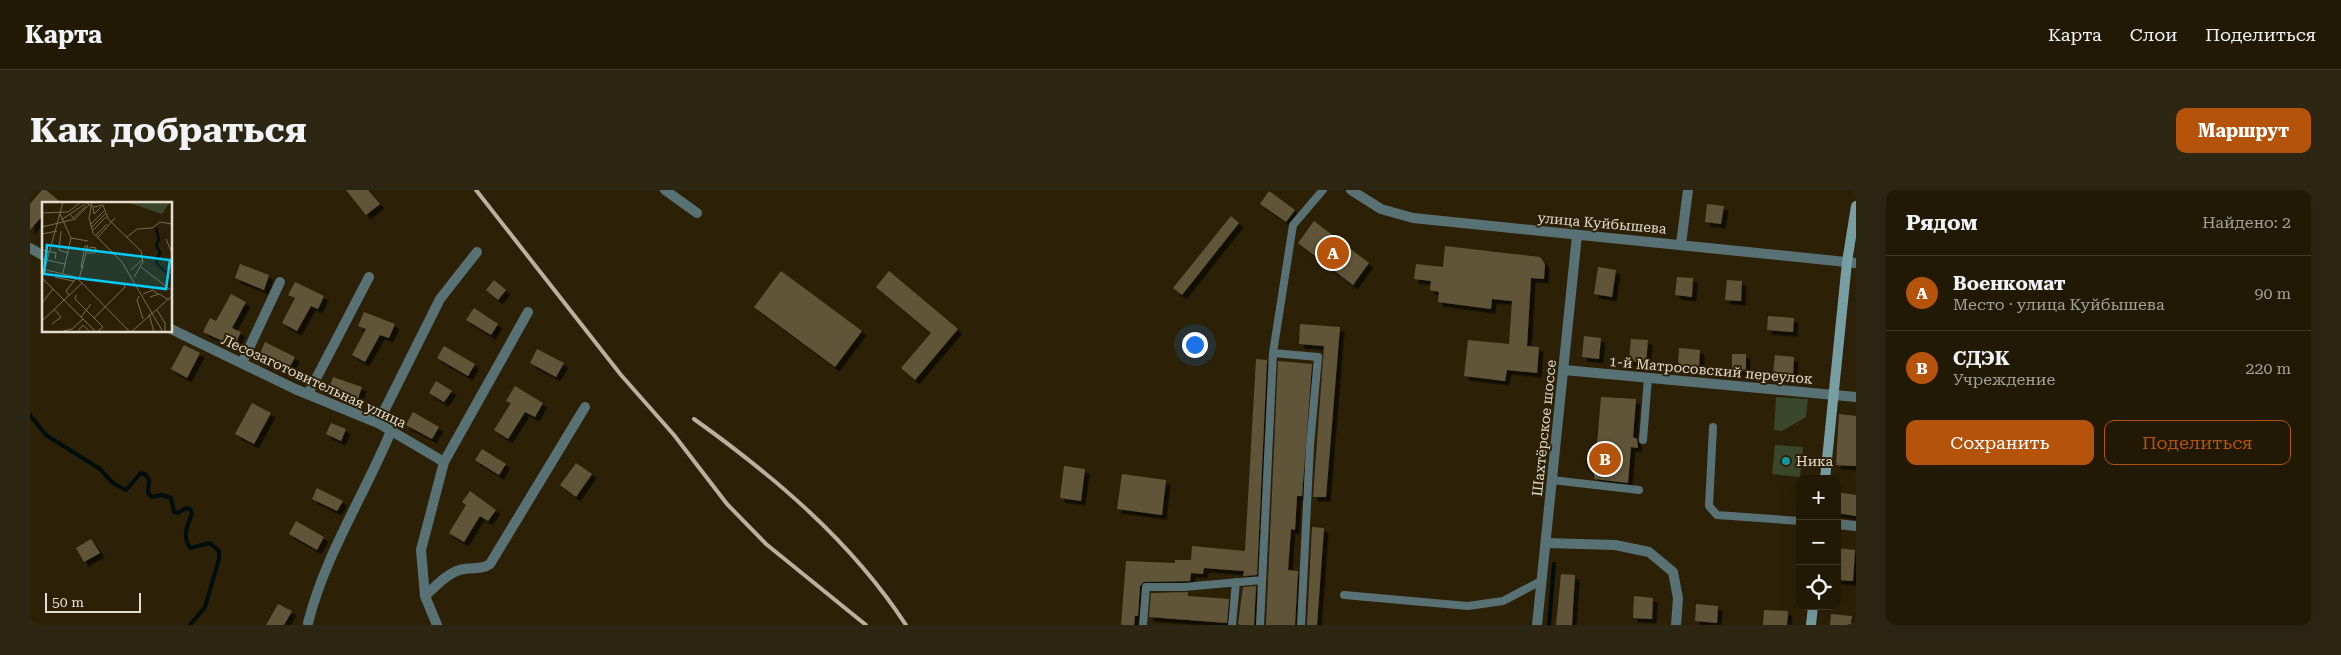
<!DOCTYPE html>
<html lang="ru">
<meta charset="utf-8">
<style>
:root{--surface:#211904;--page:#2d2613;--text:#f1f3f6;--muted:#a2a09a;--line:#3e3826;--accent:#b45309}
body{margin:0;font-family:"Roboto Serif",serif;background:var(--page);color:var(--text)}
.controls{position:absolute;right:15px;bottom:15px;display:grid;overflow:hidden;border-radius:10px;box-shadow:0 5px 20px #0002}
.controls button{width:45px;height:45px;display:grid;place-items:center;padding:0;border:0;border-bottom:1px solid var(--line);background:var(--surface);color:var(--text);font:25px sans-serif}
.scale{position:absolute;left:15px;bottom:12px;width:96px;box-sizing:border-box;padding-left:5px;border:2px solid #e4ddcd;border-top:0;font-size:14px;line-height:18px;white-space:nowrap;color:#e4ddcd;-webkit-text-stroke:4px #2c2106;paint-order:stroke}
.you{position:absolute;left:1164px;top:154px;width:18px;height:18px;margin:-12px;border:4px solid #fff;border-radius:50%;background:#1a73e8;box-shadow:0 0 0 8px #1a73e833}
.badge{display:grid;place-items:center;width:32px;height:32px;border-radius:50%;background:var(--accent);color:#fff;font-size:16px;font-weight:700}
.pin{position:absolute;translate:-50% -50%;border:2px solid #fff;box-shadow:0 1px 5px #0006}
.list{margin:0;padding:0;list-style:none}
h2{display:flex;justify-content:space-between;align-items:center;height:65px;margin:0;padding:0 20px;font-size:21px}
h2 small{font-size:16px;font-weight:400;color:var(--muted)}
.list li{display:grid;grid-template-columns:32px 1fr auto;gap:15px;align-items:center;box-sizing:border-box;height:75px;padding:0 20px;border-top:1px solid var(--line)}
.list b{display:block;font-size:19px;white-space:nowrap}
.list p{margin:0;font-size:16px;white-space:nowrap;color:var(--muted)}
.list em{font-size:16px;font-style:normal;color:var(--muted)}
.actions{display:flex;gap:10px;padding:15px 20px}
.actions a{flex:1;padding:11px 0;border:1px solid var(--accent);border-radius:10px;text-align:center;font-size:18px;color:var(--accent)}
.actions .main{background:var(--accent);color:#fff}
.icon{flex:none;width:28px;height:28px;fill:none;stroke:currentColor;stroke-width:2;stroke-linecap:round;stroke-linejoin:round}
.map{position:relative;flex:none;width:1826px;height:435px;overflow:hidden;border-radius:10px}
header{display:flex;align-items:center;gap:30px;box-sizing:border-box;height:70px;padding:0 25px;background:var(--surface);border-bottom:1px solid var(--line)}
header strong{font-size:24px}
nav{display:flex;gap:28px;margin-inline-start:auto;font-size:18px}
.intro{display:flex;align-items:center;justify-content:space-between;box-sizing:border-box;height:120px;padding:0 30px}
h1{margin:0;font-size:35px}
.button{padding:12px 22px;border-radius:10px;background:var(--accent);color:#fff;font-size:18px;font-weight:700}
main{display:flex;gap:30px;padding:0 30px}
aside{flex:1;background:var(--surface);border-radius:10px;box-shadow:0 5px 20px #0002}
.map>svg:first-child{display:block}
.green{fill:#3b472b}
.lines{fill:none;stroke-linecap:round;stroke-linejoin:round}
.stream{stroke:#000d0e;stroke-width:4}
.building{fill:#615539;filter:url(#shadow)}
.service{stroke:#587174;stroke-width:8}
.minor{stroke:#587174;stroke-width:10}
.tertiary{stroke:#587174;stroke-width:10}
.secondary{stroke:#769ea3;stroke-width:10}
.rail{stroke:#b9b19e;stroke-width:4}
.culture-dot{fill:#0f9aa8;stroke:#2c2106;stroke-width:2}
.labels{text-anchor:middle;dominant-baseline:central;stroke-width:4;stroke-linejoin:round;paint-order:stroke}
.street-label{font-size:14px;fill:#e4ddcd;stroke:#2c2106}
.poi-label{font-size:14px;fill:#e4ddcd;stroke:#2c2106;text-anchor:start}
.inset-river{fill:none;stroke:#000d0e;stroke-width:2.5}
.inset-road{fill:none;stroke:#766c56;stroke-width:1}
.view{fill:#03cbf9;fill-opacity:0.15;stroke:#03cbf9;stroke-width:2.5}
.inset-edge{fill:none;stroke:#e4ddcd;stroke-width:2.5}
</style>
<header>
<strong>Карта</strong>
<nav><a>Карта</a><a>Слои</a><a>Поделиться</a></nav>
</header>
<div class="intro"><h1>Как добраться</h1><a class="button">Маршрут</a></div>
<main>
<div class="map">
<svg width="1826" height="435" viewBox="0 0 1826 435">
<defs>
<filter id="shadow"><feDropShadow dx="4.5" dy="4.5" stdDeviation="0" flood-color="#0009"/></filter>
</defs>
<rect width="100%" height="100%" fill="#2c2106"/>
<path class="green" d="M 1746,207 L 1778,209 L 1776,227 L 1752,241 L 1744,240 Z
M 1745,255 L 1773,257 L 1770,287 L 1742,284 Z"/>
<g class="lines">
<path class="stream" d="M 0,225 L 16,245 L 70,279 L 83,293 L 96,300 L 111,283 L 115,284 L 119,290 L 118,303 L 122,307 L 132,305 L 141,308 L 144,322 L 148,323 L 156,318 L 160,319 L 162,324 C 157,336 152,346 160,358 L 180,353 L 189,361 L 189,369 L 175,417 L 160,435
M 1519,435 L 1524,374"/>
</g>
<path class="building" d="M 12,0 L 16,0 L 33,14 L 14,14 L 14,24 L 0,40 L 0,14 Z
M 316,0 L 338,0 L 350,14 L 336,25 Z
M 1239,1 L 1265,20 L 1256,32 L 1230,14 Z
M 1677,14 L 1694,16 L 1691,34 L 1675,32 Z
M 1201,26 L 1209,33 L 1152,105 L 1143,98 Z
M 1284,31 L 1339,73 L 1323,95 L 1268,53 Z
M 1415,56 L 1510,67 L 1515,74 L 1514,89 L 1501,88 L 1497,156 L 1509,157 L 1507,183 L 1477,180 L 1475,191 L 1434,186 L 1438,150 L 1479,154 L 1482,111 L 1462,109 L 1461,119 L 1408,112 L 1409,102 L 1400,100 L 1401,91 L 1384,89 L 1386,74 L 1413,77 Z
M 210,74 L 239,85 L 234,100 L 205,88 Z
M 1568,77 L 1586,80 L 1582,107 L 1564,104 Z
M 751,81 L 832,141 L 805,177 L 724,117 Z
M 859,81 L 928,139 L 885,190 L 871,178 L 901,143 L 846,97 Z
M 1647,87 L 1663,88 L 1662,107 L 1645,105 Z
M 464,90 L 476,100 L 468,110 L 456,100 Z
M 1697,90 L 1712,91 L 1711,111 L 1695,110 Z
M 265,92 L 294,106 L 288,119 L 281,116 L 267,141 L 252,133 L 265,108 L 258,105 Z
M 201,104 L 216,112 L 202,138 L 211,142 L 204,156 L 173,142 L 180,128 L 186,131 Z
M 444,118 L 468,134 L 461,145 L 436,130 Z
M 334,122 L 365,134 L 359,148 L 350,145 L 335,172 L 322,165 L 336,139 L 328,136 Z
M 1738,126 L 1764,128 L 1763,142 L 1737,140 Z
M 1270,134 L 1310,137 L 1296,307 L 1283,307 L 1294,156 L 1269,154 Z
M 1554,146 L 1571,148 L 1569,169 L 1552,167 Z
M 1601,149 L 1618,150 L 1616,173 L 1599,171 Z
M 235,152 L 265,167 L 258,181 L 229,166 Z
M 154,155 L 170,163 L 157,188 L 141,179 Z
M 414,156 L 445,174 L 438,186 L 407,168 Z
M 1649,158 L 1670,160 L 1669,178 L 1648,177 Z
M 507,159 L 534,173 L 526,187 L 500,173 Z
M 1702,164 L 1716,164 L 1716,181 L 1702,180 Z
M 1745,165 L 1764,167 L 1763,186 L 1743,185 Z
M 1226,169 L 1237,170 L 1227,385 L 1213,386 L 1214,381 L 1174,378 L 1173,384 L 1161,383 L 1160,391 L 1114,392 L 1110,396 L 1108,426 L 1105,426 L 1104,435 L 1091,435 L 1096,371 L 1145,373 L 1145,370 L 1161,370 L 1162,356 L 1215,361 Z
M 1248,171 L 1282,174 L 1272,306 L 1267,306 L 1265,340 L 1261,339 L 1258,380 L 1268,381 L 1265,435 L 1236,435 Z
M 303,187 L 332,197 L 327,211 L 298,201 Z
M 406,191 L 422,201 L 414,212 L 399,203 Z
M 485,196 L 513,213 L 505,227 L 495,222 L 478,249 L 464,240 L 481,213 L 476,211 Z
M 1571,207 L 1606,209 L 1603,247 L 1607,249 L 1608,258 L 1601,257 L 1598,293 L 1564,289 Z
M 222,213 L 241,223 L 224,254 L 205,244 Z
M 383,222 L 409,237 L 402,249 L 376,235 Z
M 1809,224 L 1826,226 L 1826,276 L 1806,275 Z
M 301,233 L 316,239 L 311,251 L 296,244 Z
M 452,259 L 476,274 L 469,285 L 445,270 Z
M 546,273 L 562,284 L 546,307 L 530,295 Z
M 1034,276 L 1055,279 L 1051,311 L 1030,308 Z
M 1092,284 L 1136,290 L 1132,325 L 1087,319 Z
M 287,298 L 313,311 L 307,321 L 282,309 Z
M 440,301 L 466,320 L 458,331 L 450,326 L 434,352 L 419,343 L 436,315 L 432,312 Z
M 1807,302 L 1826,305 L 1826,326 L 1807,323 Z
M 266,331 L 294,347 L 287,360 L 259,344 Z
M 1282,337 L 1294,338 L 1287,435 L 1277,435 Z
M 61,349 L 70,363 L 54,372 L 46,358 Z
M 1807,358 L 1825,360 L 1823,391 L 1807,390 Z
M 1531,384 L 1545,385 L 1542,435 L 1526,435 Z
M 1226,396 L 1224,435 L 1210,435 L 1208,434 L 1213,397 Z
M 1158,402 L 1158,406 L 1199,409 L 1197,433 L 1119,427 L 1121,403 Z
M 1604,406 L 1623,408 L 1622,429 L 1603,428 Z
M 248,414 L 262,421 L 254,435 L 236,435 Z
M 1666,414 L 1688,416 L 1687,433 L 1665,431 Z
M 1734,420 L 1758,421 L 1757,435 L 1733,435 Z
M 1801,424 L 1822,426 L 1821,435 L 1800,435 Z"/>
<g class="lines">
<path class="service" d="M 1243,163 L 1288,167 L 1280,255 L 1271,435
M 1683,237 L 1679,316 L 1687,325 L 1770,331
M 1613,250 L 1618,188
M 1522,290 L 1609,300
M 1314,405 L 1438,416 L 1473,411 L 1511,391
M 1113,435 L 1116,397 L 1154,397 L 1232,390
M 1202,435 L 1206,392
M 1230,435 L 1243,163 L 1263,35 L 1293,0"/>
<path class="minor" d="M 635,0 L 667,23
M 1321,0 L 1351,19 L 1383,28 L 1826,73
M 1651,54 L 1658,0
M 0,58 L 14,66
M 141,139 L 265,199 L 348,233 L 414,272
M 212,173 L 250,92
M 1534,180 L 1826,207
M 278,204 L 339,87
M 348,233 L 410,109 L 447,62
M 1807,334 L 1826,336
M 1516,353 L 1585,355 L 1619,362 L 1643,382 L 1648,408 L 1646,435
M 395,406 C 406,396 419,381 434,379 C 443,377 452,380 460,374 L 555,217
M 278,433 C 295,365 334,306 361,241
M 407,435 L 395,406 L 391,360 L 414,272 L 498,122"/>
<path class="tertiary" d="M 1507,435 L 1547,45"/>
<path class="secondary" d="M 1795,289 L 1817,72 L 1826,16
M 1781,435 L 1783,416"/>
<path class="rail" d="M 446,0 L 591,185 L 644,245 L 697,314 L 736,354 L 836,435
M 664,229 C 745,287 821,351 876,435"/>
</g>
<circle class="culture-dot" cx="1756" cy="271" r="5"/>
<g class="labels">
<g class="street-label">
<text transform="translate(1572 33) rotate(5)">улица Куйбышева</text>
<text transform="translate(1681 180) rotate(5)">1-й Матросовский переулок</text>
<text transform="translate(284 191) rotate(25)">Лесозаготовительная улица</text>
<text transform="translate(1514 238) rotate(-84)">Шахтёрское шоссе</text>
</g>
<g class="poi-label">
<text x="1766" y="271">Ника</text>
</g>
</g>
<g transform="translate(12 12)">
<rect width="130" height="130" fill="#2c2106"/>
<path d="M 85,0 L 128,0 L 120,12 Z" fill="#3b472b"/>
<path class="inset-river" d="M 114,26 L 117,38 L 114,43 L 118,50 L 114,61 L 128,74 L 130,83"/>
<path class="inset-road" d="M 42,0 L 52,5 L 61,3 L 66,17 L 99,49 L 101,60 L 92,75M 50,0 L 47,16 L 51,31 L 80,60 L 121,130M 51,5 L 52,12 L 59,5M 0,11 L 26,10 L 39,0M 18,12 L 29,36 L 21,71M 29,13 L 31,16 L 44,4M 19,18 L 43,2M 49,22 L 62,9M 0,25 L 33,17 L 48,2M 50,25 L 63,12M 51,28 L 64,15M 19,29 L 17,48 L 26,51M 0,32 L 15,29M 54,33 L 65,22M 56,35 L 73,16M 85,35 L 95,27 L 110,26 L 118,20 L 130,22M 29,36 L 46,39M 124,37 L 130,51M 0,48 L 14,51 L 13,57M 45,51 L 53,51 L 54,46 L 48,45 L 47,49M 0,57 L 23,62M 99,65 L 130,89M 42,66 L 39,65 L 43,44 L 46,44M 0,67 L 34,75 L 88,130M 89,68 L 101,57M 13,75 L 31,79 L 36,76M 0,76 L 54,130M 0,77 L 21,0M 37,77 L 46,44M 101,92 L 111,88 L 116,92M 27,93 L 24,89 L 32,79M 34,93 L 33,97 L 61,125 L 56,129M 97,94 L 95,98 L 101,117M 108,95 L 117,92 L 127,98M 0,101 L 11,87M 115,108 L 123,121 L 123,130M 107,112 L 112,130M 39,115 L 49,102M 52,116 L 83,85 L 80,80M 0,119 L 40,81M 10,122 L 19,115 L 12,107M 18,130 L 30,127 L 41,117M 35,130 L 41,123 L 48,130M 89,130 L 130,94"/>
<path class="view" d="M 5,43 L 128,58 L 124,87 L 2,72 Z"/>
<rect width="130" height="130" class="inset-edge"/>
</g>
</svg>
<div class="controls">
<button>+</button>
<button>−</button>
<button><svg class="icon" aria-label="locate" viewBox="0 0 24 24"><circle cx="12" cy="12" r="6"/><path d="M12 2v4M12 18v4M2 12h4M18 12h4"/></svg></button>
</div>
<div class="scale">50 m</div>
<div class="you"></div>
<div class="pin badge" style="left:1303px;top:63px">A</div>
<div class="pin badge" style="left:1575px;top:269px">B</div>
</div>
<aside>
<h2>Рядом<small>Найдено: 2</small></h2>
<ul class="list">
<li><span class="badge">A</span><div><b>Военкомат</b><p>Место · улица Куйбышева</p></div><em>90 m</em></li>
<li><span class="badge">B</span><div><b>СДЭК</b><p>Учреждение</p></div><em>220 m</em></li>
</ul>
<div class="actions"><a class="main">Сохранить</a><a>Поделиться</a></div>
</aside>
</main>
